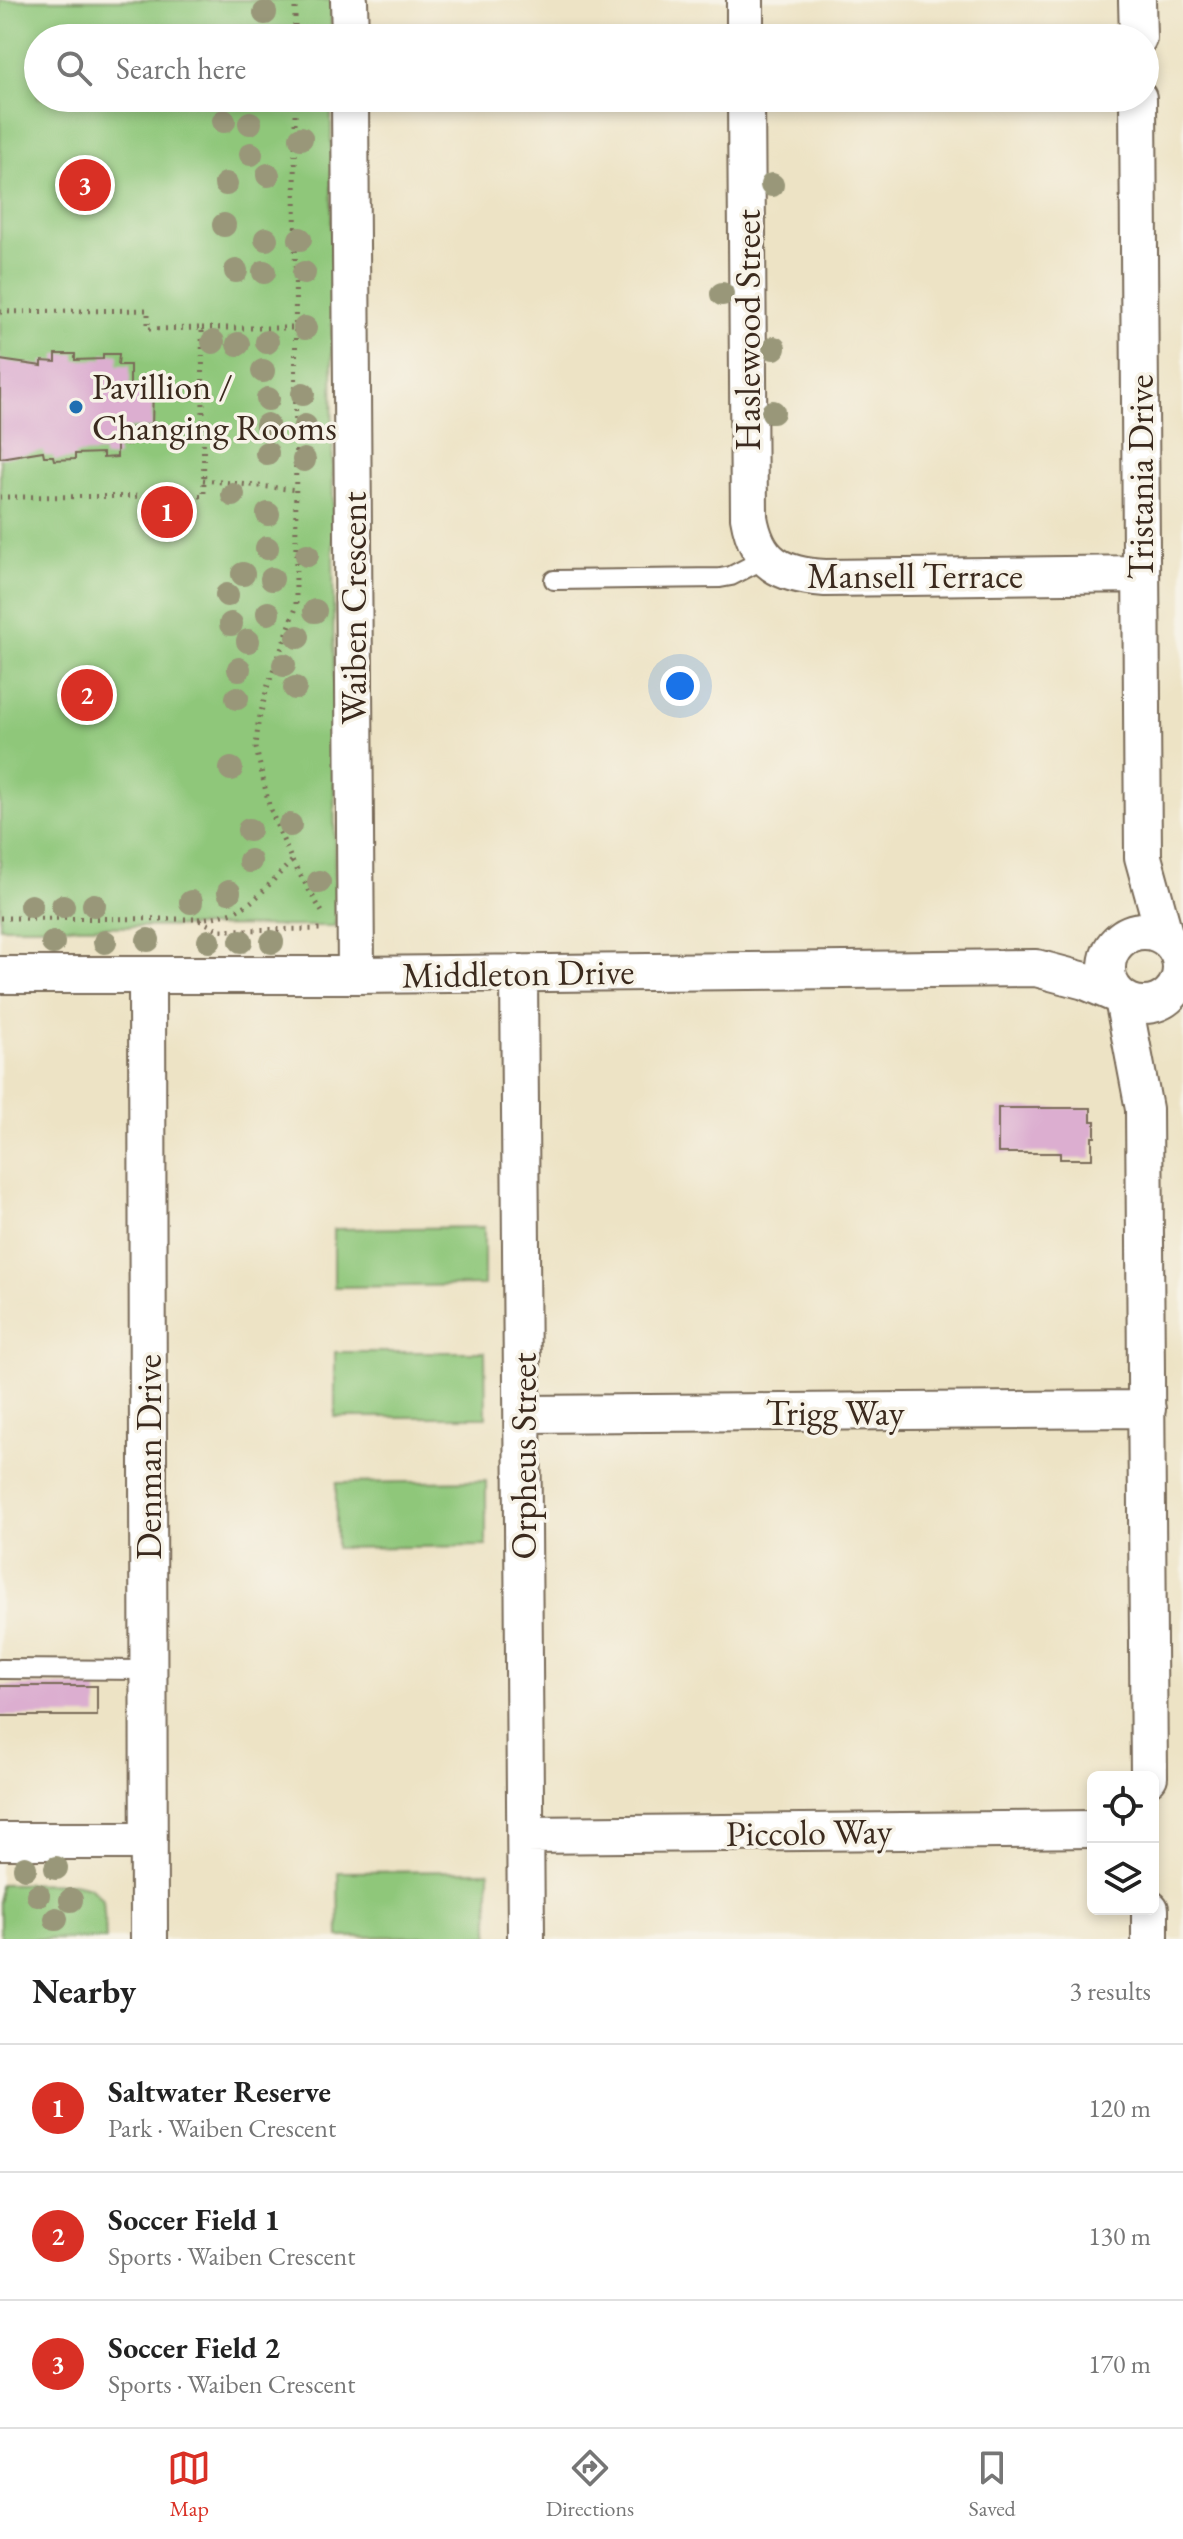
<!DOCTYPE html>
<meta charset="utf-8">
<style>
:root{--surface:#fff;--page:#f2f2f2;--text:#222;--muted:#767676;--line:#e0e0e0;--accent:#d93025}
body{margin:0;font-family:"EB Garamond",serif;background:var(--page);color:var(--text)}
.controls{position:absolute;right:24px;bottom:24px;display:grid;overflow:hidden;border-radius:12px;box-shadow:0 4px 12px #0003}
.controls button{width:72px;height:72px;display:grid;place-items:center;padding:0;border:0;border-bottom:2px solid var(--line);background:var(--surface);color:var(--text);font:40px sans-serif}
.you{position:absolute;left:680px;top:686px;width:28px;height:28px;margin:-20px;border:6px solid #fff;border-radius:50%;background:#1a73e8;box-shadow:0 0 0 12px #1a73e833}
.badge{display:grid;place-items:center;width:52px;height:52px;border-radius:50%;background:var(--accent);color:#fff;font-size:26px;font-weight:700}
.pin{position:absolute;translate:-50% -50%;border:4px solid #fff;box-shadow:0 2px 8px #0006}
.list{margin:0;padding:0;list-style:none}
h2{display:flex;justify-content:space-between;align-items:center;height:104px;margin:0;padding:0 32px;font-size:34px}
h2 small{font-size:26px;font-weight:400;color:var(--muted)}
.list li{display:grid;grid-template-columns:52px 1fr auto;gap:24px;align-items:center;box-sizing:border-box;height:128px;padding:0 32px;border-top:2px solid var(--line)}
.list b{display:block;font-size:30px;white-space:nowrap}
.list p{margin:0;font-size:26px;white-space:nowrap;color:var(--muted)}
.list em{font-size:26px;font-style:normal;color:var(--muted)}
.icon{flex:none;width:44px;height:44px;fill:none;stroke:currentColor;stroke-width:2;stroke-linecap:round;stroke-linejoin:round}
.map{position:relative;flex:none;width:1183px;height:1939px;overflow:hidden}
.search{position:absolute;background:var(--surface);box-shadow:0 4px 12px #0003;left:24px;right:24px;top:24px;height:88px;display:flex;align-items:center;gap:20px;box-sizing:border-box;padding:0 28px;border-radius:44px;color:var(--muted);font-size:30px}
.sheet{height:488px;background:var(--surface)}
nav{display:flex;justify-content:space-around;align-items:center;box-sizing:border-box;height:112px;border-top:2px solid var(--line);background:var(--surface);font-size:22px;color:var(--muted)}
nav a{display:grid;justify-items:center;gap:4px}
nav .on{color:var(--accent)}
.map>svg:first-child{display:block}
.green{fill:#8fc77a;stroke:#65784c;stroke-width:2}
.building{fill:#dcaed0}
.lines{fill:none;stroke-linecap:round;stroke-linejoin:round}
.service-casing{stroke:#796b58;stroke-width:22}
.minor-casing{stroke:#796b58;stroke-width:40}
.path{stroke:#796b58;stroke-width:5;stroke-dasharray:2 6;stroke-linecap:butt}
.service{stroke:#fff;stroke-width:18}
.minor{stroke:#fff;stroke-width:36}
.tree{fill:#999779}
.poi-dot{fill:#1f6fb2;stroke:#f7f3e8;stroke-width:3}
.labels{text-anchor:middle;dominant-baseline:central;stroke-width:7;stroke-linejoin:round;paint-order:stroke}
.street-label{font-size:36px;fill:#3b2a1e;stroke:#f7f3e8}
.poi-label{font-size:36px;fill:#3b2a1e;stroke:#f7f3e8;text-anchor:start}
</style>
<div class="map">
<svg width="1183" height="1939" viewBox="0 0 1183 1939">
<rect width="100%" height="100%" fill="#f7f3e8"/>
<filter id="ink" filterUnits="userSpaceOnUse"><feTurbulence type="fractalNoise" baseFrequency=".0125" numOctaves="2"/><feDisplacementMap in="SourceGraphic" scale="16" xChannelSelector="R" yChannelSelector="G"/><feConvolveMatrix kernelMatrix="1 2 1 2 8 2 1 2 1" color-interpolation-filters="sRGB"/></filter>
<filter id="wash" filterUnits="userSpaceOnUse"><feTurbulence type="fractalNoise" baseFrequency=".006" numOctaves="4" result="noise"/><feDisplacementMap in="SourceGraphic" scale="32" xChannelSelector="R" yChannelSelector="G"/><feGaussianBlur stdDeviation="1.8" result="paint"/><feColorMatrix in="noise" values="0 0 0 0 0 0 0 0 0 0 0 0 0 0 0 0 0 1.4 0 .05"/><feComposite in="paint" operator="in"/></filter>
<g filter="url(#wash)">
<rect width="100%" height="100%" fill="#ede3c5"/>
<path class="green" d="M 0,0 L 331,0 L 331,38 L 38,38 L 38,98 L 331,98 L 335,926 L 0,927 Z
M 484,1227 L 484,1285 L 334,1287 L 334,1229 Z
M 335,1352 L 485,1352 L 486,1417 L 335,1417 Z
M 486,1481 L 486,1546 L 336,1548 L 336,1483 Z
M 489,1871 L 489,1936 L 339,1937 L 338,1872 Z
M 73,1883 L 90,1887 L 103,1900 L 106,1939 L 0,1939 L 0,1884 Z"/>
<g id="blocks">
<path class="building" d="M 56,354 L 75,354 L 75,360 L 103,359 L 103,354 L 119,354 L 118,365 L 130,365 L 130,385 L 153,386 L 152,428 L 129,428 L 129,445 L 117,445 L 117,457 L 103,458 L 103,453 L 75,454 L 75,459 L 54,460 L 53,456 L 44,456 L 43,451 L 0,458 L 0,360 L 42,366 L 42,361 L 56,362 Z
M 998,1108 L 1091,1108 L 1091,1121 L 1095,1121 L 1095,1137 L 1092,1137 L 1092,1159 L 1060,1159 L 1060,1153 L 998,1153 Z
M 0,1686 L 97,1686 L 97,1716 L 0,1716 Z"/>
</g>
</g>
<g filter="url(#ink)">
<use href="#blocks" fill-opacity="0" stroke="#796b58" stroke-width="2"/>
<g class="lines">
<g class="service-casing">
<path id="service" d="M 554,580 L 720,578 L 731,576 L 766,558
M 0,1669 L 149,1670"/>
</g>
<g class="minor-casing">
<path id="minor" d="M 349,0 L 350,38
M 745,0 L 745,38
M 1137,0 L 1138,38
M 350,98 L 356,975
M 746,98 L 749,517 C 757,564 781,575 825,578 L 1141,574
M 1138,98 L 1143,857 L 1165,937
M1107 968a37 37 0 1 1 74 0a37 37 0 1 1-74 0Z
M 519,973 L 526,1939
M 0,975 L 356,975 L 1036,968 L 1085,981 L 1120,996
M 147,975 L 149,1939
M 1123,999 L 1144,1109 L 1149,1777
M 523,1414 L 1147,1409
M 526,1835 L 1093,1829
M 0,1841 L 149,1841
M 1150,1909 L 1150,1939"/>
</g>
<path class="path" d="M 295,0 L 295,38
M 295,98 L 296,608 L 267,688 L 258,724 L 256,748 L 269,805 L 277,826 L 292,861 L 322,912
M 0,312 L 148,310 L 148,329 L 202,328 L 204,496 L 0,497
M 202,328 L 296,328
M 203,480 L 297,490
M 0,918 L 180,919 L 197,919 L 220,930 L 325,929
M 198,919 C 252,914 256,896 292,861"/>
<use href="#service" class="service"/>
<use href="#minor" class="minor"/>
</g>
<g class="tree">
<circle cx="265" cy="13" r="12"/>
<circle cx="224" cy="121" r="12"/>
<circle cx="250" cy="123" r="12"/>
<circle cx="301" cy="138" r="12"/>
<circle cx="251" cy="154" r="12"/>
<circle cx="268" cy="175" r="12"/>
<circle cx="226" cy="184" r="12"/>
<circle cx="772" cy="185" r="12"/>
<circle cx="224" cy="225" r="12"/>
<circle cx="266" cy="239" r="12"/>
<circle cx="300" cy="239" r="12"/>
<circle cx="236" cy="271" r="12"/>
<circle cx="264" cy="272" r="12"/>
<circle cx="304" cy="273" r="12"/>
<circle cx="722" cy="294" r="12"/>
<circle cx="305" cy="328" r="12"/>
<circle cx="213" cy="342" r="12"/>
<circle cx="267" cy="342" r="12"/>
<circle cx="238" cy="344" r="12"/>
<circle cx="774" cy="348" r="12"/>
<circle cx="263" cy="371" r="12"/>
<circle cx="303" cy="394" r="12"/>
<circle cx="268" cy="399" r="12"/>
<circle cx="773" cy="412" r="12"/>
<circle cx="267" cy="425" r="12"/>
<circle cx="305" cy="426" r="12"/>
<circle cx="267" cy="453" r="12"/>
<circle cx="304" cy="460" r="12"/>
<circle cx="233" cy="495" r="12"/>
<circle cx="268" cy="514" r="12"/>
<circle cx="267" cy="548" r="12"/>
<circle cx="307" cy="555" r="12"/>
<circle cx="243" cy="574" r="12"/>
<circle cx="272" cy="579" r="12"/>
<circle cx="227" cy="595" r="12"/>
<circle cx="315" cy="611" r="12"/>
<circle cx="268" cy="613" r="12"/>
<circle cx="231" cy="624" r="12"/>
<circle cx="298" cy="637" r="12"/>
<circle cx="248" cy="641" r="12"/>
<circle cx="284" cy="665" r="12"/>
<circle cx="239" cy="669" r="12"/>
<circle cx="295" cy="688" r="12"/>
<circle cx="237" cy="698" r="12"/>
<circle cx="231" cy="769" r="12"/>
<circle cx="290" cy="825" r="12"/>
<circle cx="249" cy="830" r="12"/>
<circle cx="250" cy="861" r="12"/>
<circle cx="319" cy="882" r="12"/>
<circle cx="229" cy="892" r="12"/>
<circle cx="191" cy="902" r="12"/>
<circle cx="94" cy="905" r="12"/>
<circle cx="31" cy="906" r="12"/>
<circle cx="63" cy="906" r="12"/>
<circle cx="148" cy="940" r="12"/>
<circle cx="209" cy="941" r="12"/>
<circle cx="241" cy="941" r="12"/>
<circle cx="105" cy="942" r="12"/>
<circle cx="272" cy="942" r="12"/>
<circle cx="53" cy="943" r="12"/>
<circle cx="25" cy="1868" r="12"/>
<circle cx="56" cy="1868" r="12"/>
<circle cx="38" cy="1895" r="12"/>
<circle cx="71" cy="1900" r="12"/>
<circle cx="56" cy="1919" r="12"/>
</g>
</g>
<circle class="poi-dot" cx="76" cy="407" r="8"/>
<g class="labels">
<g class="street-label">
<text transform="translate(747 330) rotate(-90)">Haslewood Street</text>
<text transform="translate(1140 477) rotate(-90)">Tristania Drive</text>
<text x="915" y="575">Mansell Terrace</text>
<text transform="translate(353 608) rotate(-90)">Waiben Crescent</text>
<text transform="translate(518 973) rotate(-1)">Middleton Drive</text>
<text x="835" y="1412">Trigg Way</text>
<text transform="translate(523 1456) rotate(-90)">Orpheus Street</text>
<text transform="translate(148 1457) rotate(-90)">Denman Drive</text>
<text transform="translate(809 1832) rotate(-1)">Piccolo Way</text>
</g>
<g class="poi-label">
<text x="92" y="386">Pavillion /<tspan x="92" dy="41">Changing Rooms</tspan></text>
</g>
</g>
</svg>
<div class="controls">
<button><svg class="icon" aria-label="locate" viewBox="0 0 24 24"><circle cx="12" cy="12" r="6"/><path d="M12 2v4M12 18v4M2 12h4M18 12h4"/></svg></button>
<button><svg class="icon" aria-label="layers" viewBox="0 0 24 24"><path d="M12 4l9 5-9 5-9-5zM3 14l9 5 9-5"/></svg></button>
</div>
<div class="you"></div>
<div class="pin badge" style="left:167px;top:512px">1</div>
<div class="pin badge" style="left:87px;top:695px">2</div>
<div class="pin badge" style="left:85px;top:185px">3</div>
<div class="search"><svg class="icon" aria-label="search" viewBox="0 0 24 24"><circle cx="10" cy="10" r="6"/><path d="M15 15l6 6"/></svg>Search here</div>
</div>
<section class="sheet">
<h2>Nearby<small>3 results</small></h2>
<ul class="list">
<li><span class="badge">1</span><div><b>Saltwater Reserve</b><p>Park · Waiben Crescent</p></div><em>120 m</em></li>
<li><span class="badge">2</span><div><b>Soccer Field 1</b><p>Sports · Waiben Crescent</p></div><em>130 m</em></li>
<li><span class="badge">3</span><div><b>Soccer Field 2</b><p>Sports · Waiben Crescent</p></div><em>170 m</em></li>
</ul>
</section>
<nav>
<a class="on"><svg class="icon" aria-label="map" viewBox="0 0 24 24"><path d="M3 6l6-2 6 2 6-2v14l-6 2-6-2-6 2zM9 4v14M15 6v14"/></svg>Map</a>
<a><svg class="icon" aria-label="directions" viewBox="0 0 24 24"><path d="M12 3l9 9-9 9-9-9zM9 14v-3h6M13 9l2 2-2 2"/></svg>Directions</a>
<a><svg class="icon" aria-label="saved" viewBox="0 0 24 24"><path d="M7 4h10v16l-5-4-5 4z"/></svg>Saved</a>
</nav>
